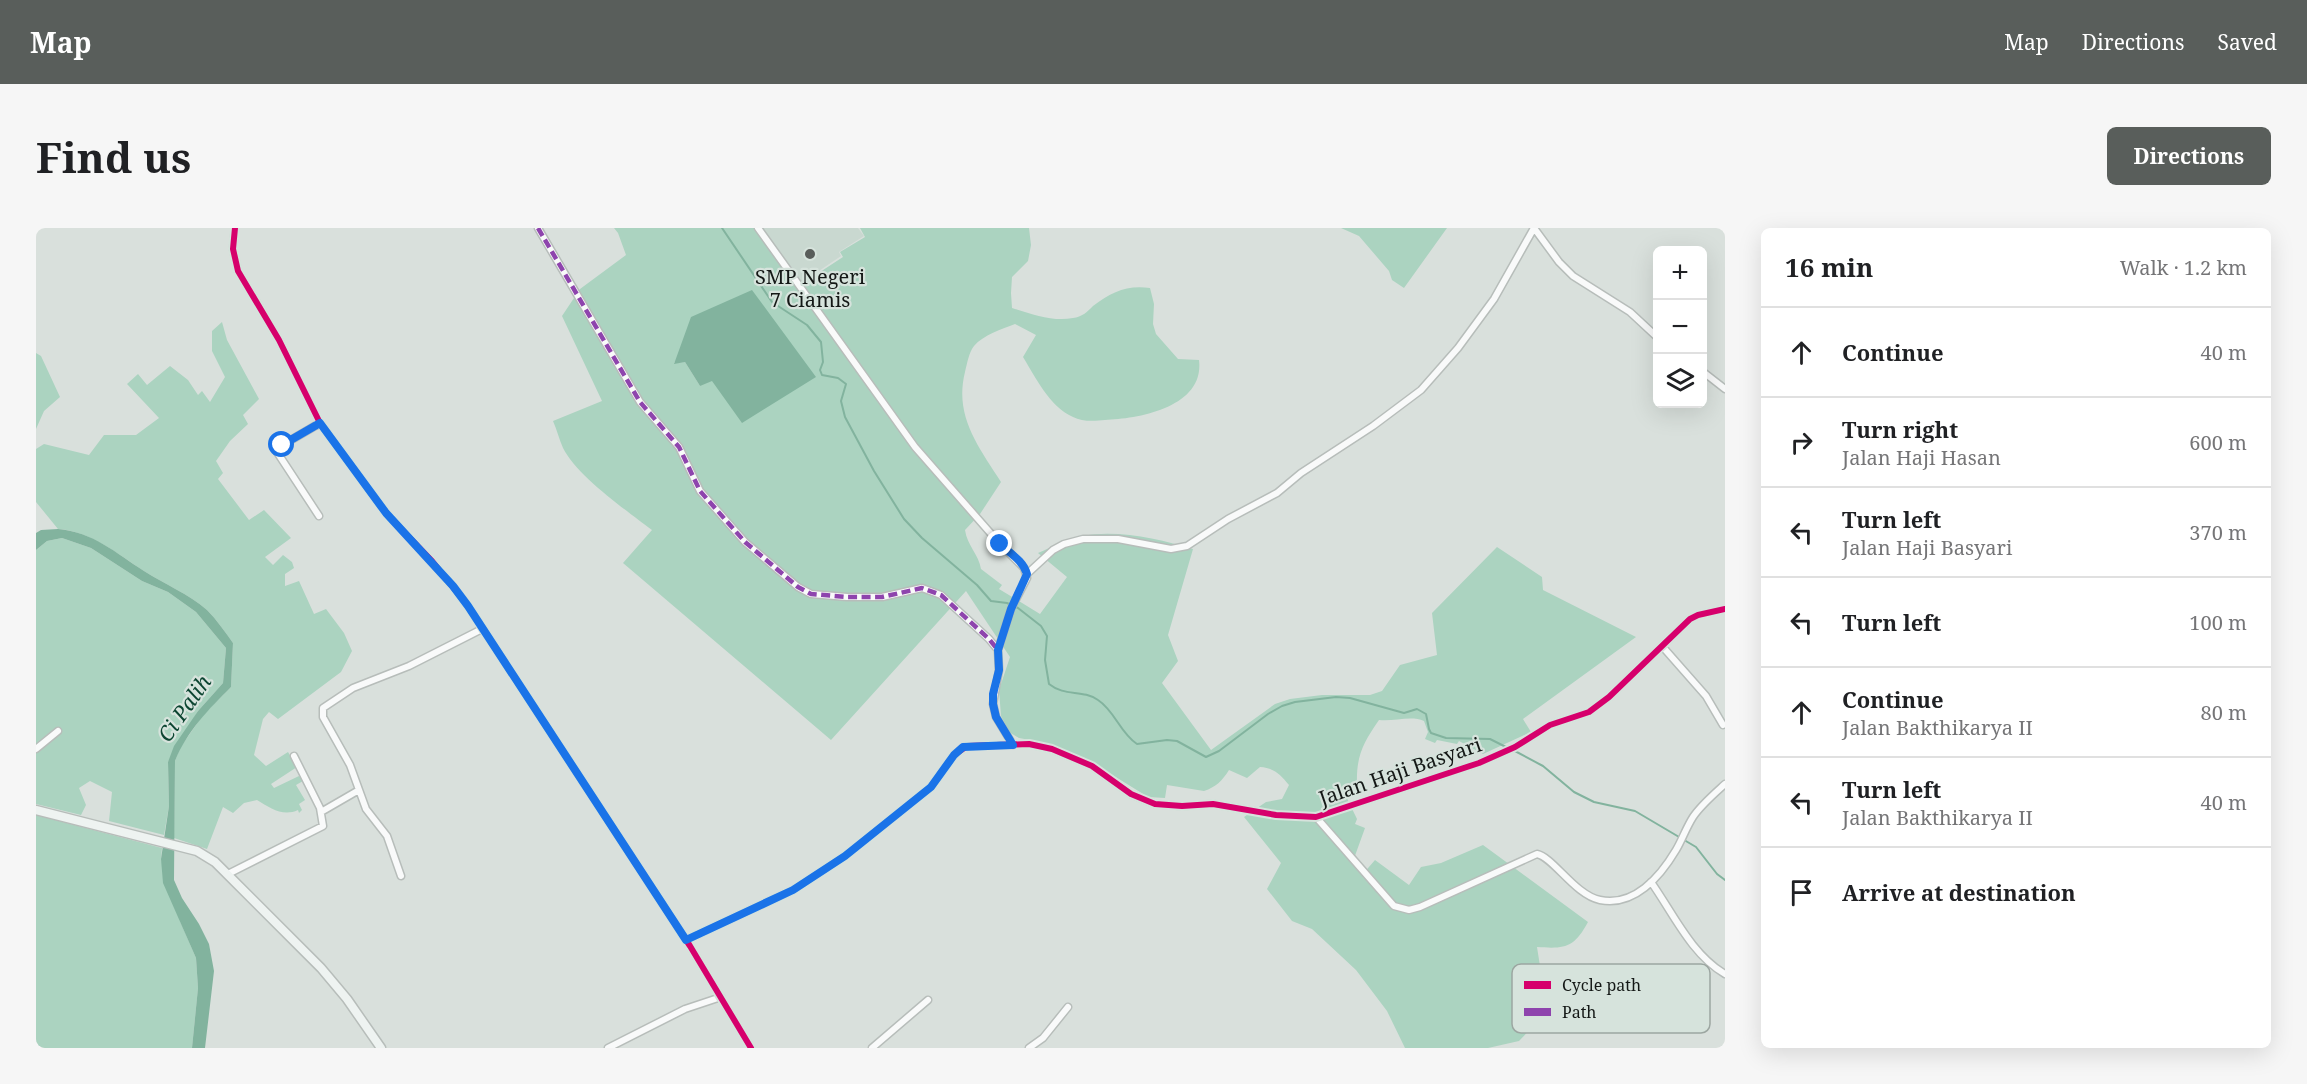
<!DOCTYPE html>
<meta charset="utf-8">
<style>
:root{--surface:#fff;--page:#f6f6f6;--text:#202124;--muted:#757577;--line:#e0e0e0;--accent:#595e5b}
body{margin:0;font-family:"Noto Serif",serif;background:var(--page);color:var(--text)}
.controls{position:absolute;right:18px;top:18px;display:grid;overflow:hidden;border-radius:9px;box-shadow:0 6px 24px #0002}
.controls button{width:54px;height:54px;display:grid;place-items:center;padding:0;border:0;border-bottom:2px solid var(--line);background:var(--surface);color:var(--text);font:30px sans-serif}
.stop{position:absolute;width:18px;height:18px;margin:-14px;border:4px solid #1a73e8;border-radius:50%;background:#fff}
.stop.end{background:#1a73e8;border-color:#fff;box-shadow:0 2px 6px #0008}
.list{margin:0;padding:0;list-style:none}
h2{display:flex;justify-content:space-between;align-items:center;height:78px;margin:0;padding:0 24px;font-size:26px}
h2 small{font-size:20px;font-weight:400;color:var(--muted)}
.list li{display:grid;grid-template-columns:39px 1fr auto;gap:18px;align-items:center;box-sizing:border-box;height:90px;padding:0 24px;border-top:2px solid var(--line)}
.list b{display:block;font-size:22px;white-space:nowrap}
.list p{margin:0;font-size:20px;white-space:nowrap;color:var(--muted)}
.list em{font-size:20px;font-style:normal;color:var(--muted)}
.icon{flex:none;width:33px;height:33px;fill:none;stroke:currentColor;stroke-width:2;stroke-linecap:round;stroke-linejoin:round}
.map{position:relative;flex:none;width:1689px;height:820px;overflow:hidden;border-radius:9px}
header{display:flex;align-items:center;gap:36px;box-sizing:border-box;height:84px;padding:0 30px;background:var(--accent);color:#fff}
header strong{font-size:28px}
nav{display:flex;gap:33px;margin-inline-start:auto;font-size:21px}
.intro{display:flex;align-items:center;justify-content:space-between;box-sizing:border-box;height:144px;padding:0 36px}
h1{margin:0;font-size:42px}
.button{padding:15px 27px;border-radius:9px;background:var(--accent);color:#fff;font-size:21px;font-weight:700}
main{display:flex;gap:36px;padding:0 36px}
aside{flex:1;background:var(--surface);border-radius:9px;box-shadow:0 6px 24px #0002}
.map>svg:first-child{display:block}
.built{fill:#c9d8d0}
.green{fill:#abd3c0;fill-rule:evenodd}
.water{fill:#82b39e}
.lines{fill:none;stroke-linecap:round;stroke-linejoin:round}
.stream{stroke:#82b39e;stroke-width:2}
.street-casing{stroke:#b7bdba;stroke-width:9}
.secondary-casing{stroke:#b7bdba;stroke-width:11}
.street{stroke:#f9fafa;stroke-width:6}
.secondary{stroke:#eef3f1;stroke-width:8}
.quiet{stroke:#8e44ad;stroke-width:4.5;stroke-dasharray:9 4.5;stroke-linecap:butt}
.cycleway-casing{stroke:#d6e3dc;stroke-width:10}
.cycleway{stroke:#d6006c;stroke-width:6}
.route{stroke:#1a73e8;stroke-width:8}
.poi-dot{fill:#595e5b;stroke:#d6e3dc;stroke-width:2}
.labels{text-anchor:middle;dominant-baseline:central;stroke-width:4.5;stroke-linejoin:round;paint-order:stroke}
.poi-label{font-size:20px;fill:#141816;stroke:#d6e3dc}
.street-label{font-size:20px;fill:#141816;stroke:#d6e3dc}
.water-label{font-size:21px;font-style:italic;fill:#0c4531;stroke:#d6e3dc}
.key{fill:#d6e3dc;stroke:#9ca6a1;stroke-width:1.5}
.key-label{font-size:16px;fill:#141816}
</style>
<header>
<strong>Map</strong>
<nav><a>Map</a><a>Directions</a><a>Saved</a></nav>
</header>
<div class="intro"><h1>Find us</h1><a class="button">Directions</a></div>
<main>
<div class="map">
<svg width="1689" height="820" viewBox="0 0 1689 820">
<rect width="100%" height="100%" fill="#d9e0dc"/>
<path class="built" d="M 726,0 L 822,0 L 828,8 L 803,24 L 805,28 L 765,55 Z"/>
<path class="green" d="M 578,0 L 719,0 L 761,59 L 807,29 L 804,24 L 829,9 L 824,0 L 993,0 L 995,17 L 992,33 L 976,49 L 975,65 L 976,80 C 996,86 1017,94 1037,90 C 1046,89 1051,84 1057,78 C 1076,64 1090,57 1114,60 L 1118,76 L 1117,96 L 1120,106 L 1142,131 L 1163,132 C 1169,179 1103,191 1069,192 C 1059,193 1046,194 1037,189 C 1013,178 1000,150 987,129 L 1000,107 L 979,96 C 966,101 947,107 938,118 C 933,124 931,136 929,144 C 918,188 942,218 965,254 L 944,286 L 929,302 C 931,317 943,327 945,341 L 966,357 L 963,361 L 1004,386 L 1031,349 L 1002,325 C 1016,319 1031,311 1046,308 C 1081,301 1124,311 1157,321 L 1132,407 L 1142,433 L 1126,455 L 1175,522 L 1239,476 L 1254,471 L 1286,467 L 1334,467 L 1346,463 L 1364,437 L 1401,427 L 1396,385 L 1461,319 L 1506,349 L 1507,362 L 1600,409 L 1487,491 L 1495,504 L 1447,526 L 1423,513 L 1421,516 L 1401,512 L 1399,515 L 1389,511 L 1392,504 L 1388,493 C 1375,487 1357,494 1343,492 C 1327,515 1320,528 1321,557 L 1306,560 L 1321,591 L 1319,596 L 1329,600 L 1316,636 L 1326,647 L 1339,632 L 1373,657 L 1385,639 L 1405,635 L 1447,617 L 1552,694 C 1538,720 1529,721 1501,719 L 1506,751 L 1503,792 L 1483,813 L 1452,820 L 1369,820 L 1351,783 L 1320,742 L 1276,701 L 1256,693 L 1231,661 L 1245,635 L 1208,589 L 1230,574 L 1246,571 L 1253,557 C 1244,546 1238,540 1224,539 L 1211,550 L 1193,542 C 1186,553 1180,559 1168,563 L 1131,557 L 1129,570 L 1112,569 L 1049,530 L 1010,515 L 983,510 L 973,504 L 965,488 L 963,462 L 974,429 L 930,363 L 795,512 L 587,335 L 616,302 C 591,283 541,248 527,220 C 523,211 521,202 517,193 L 566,173 L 526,88 L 544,61 L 590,27 L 582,5 ZM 716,63 L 664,158 L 649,134 L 638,135 Z
M 1305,0 L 1411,0 L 1368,60 L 1356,52 L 1353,43 L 1323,8 Z
M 186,94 L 191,112 L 223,171 L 207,187 L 212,196 L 194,213 L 180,233 L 187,245 L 182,251 L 213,292 L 228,282 L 255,310 L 229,329 L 237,337 L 247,327 L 256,334 L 258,340 L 249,346 L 249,358 L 263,353 L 278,386 L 290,381 L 308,405 L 316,423 L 305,444 L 242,491 L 233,484 L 227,491 L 218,527 L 230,538 L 252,524 L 261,539 L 235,556 L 238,560 L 263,548 L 267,553 L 260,557 L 269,572 L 263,576 L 266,582 L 263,585 L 262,582 C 247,589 234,580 221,572 L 208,575 L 197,585 L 187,579 L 171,621 L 138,610 L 139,533 L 144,520 L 167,487 L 195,459 L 197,415 C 189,404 181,392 171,382 C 153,366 128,356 108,343 C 82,326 54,303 22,301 L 0,274 L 0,221 L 8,216 L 53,227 L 68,207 L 100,207 L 123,190 L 91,156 L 102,146 L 111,157 L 134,138 L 152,152 L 162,167 L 166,163 L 174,174 L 189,149 L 176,123 L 176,103 Z
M 0,125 L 5,128 L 24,169 L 8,183 L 0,201 Z
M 26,310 L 55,320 L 106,353 L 132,364 L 160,384 L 190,420 L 187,455 L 162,483 L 132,534 L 133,578 L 128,607 L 73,593 L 76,564 L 54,553 L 43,560 L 50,577 L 45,587 L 0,576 L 0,322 L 11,313 Z
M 0,587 L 126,620 L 125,631 L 144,693 L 160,730 L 162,760 L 156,820 L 0,820 Z"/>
<path class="water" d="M 716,62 L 780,149 L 706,195 L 676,153 L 664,158 L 649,134 L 638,136 L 655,89 Z
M 22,301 C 57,304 80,325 108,343 C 128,356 153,366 171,382 C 181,392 189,404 197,415 L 195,459 C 173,481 151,503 139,533 L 138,652 L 146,670 L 163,696 L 173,716 L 178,743 L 169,820 L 156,820 L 162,760 L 160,730 L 127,655 L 125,631 L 133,578 L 132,534 L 138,518 L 162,483 L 187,455 L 190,420 L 160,384 L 132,364 L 106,353 L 55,320 L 26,310 L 11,313 L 0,322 L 0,305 L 5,302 Z"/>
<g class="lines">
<path class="stream" d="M 686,0 L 736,74 L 771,97 L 785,114 L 787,134 L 784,142 L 786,147 L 802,150 L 810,156 L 805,173 L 809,189 L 838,243 L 868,291 L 886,310 L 941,357 L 955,373 L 971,375 L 982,380 L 1005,398 L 1011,408 L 1009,432 L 1013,456 C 1029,469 1046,461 1062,472 C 1079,483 1084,505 1101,516 L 1131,512 L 1141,513 L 1170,529 L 1183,523 L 1232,486 L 1246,478 L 1259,474 L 1300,469 L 1314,470 L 1368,485 L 1381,481 L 1390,486 L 1393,501 L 1395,505 L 1410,510 L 1454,511 L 1472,520
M 1477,522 L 1507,538 L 1538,564 L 1558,574 L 1599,583 L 1660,619 L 1681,646 L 1689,652"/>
<g class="street-casing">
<path id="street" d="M 199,0 L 197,21 L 202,43 L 243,112 L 284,195 L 350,285 L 396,333 L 432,378 L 654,718 L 715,820
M 502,0 L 604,174 L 643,219 L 664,263 L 709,314 L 762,359 L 775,366 L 811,369 L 846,369 L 886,360 L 905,367 L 953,411 L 962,422 L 963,442 L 957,476 L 960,489 L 977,517
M 722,0 L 879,219 L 964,316 L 988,340 L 991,350 L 975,381 L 962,422
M 1498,0 L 1523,34 L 1537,48 L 1594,84 L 1622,110
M 1666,143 L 1689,161
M 283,288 L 241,224 L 243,219 L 284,195
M 991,346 L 1017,322 L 1028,316 L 1047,311 L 1082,311 L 1135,321 L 1151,318 L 1192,291 L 1241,265 L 1265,245 L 1337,198 L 1385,162 L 1422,120 L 1458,71 L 1498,0
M 1626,418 L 1670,468 L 1687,497
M 0,521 L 22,503
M 285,584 L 323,562
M 1280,589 L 1358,678 L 1373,682 L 1384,679 L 1501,626 C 1517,629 1539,667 1564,672 C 1598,679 1624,649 1640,622 C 1646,612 1650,600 1657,589 C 1665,577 1678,566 1689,556
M 192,646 L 287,598 L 284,580 L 258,528
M 365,648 L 351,608 L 330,581 L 314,537 L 287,489 L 287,480 L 317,460 L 373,438 L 446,401
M 1615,654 C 1637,685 1655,726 1689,746
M 650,712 L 757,662 L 809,628 L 895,559 L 918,527 L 931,518 L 993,516 L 1016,521 L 1056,538 L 1095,566 L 1119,576 L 1146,578 L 1177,576 L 1240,587 L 1280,589 L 1443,535 L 1479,519 L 1514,497 L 1553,484 L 1573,469 L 1654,391 L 1662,387 L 1689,381
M 572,820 L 649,781 L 685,769
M 836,820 L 892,772
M 993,820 L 1007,810 L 1032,779"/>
</g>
<g class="secondary-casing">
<path id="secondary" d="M 0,582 L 161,623 L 179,634 L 285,740 L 311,771 L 345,820"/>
</g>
<use href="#street" class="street"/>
<use href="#secondary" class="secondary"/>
<path class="quiet" d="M 502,0 L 604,174 L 643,219 L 664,263 L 709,314 L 762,359 L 775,366 L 811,369 L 846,369 L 886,360 L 905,367 L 953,411 L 962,422 L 963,442 L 957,476 L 960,489 L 977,517"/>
<g class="cycleway-casing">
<path id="cycleway" d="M 199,0 L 197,21 L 202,43 L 243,112 L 284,195 L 350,285 L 396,333 L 432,378 L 654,718 L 715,820
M 650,712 L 757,662 L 809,628 L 895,559 L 918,527 L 931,518 L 993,516 L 1016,521 L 1056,538 L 1095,566 L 1119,576 L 1146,578 L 1177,576 L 1240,587 L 1280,589 L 1443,535 L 1479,519 L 1514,497 L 1553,484 L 1573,469 L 1654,391 L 1662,387 L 1689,381"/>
</g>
<use href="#cycleway" class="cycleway"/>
</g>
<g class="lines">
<path class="route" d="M 246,217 L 284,195 L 350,285 L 417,358 L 432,378 L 650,712 L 757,662 L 809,628 L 895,559 L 918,527 L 927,519 L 977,517 L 960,489 L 957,476 L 957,466 L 963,442 L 962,422 L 975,381 L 991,346 C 987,332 973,325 964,316"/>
</g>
<circle class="poi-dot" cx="774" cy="26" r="6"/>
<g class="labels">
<g class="poi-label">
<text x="774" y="48">SMP Negeri<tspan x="774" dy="23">7 Ciamis</tspan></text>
</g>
<g class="street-label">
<text transform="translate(1364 543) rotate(-19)">Jalan Haji Basyari</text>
</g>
<g class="water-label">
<text transform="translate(148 480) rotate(-55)">Ci Palih</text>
</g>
</g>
<rect x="1476" y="736" width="198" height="69" rx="9" class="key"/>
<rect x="1488" y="753" width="27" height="8" fill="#d6006c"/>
<rect x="1488" y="780" width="27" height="8" fill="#8e44ad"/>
<g class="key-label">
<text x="1526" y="763">Cycle path</text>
<text x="1526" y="790">Path</text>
</g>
</svg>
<div class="controls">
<button>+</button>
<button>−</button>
<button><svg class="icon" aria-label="layers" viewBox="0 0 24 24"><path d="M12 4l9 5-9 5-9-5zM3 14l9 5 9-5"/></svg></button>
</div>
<div class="stop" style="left:246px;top:217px"></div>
<div class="stop end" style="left:964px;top:316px"></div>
</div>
<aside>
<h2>16 min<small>Walk · 1.2 km</small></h2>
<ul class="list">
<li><svg class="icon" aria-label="ahead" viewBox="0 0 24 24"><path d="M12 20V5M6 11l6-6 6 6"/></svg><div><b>Continue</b></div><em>40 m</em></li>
<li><svg class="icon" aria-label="right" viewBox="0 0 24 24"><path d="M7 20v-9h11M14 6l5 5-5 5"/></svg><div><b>Turn right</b><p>Jalan Haji Hasan</p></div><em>600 m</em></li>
<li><svg class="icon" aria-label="left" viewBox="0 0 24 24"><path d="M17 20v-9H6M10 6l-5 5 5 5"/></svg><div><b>Turn left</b><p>Jalan Haji Basyari</p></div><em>370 m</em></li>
<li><svg class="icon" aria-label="left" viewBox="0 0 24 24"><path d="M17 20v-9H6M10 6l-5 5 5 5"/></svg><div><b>Turn left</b></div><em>100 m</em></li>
<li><svg class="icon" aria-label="ahead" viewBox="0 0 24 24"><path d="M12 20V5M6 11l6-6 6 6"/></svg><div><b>Continue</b><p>Jalan Bakthikarya II</p></div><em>80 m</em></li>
<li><svg class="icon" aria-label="left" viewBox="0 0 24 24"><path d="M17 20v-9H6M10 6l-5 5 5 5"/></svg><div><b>Turn left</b><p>Jalan Bakthikarya II</p></div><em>40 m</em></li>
<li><svg class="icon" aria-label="arrive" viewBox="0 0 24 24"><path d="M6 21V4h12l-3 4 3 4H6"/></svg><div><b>Arrive at destination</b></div></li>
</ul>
</aside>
</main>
